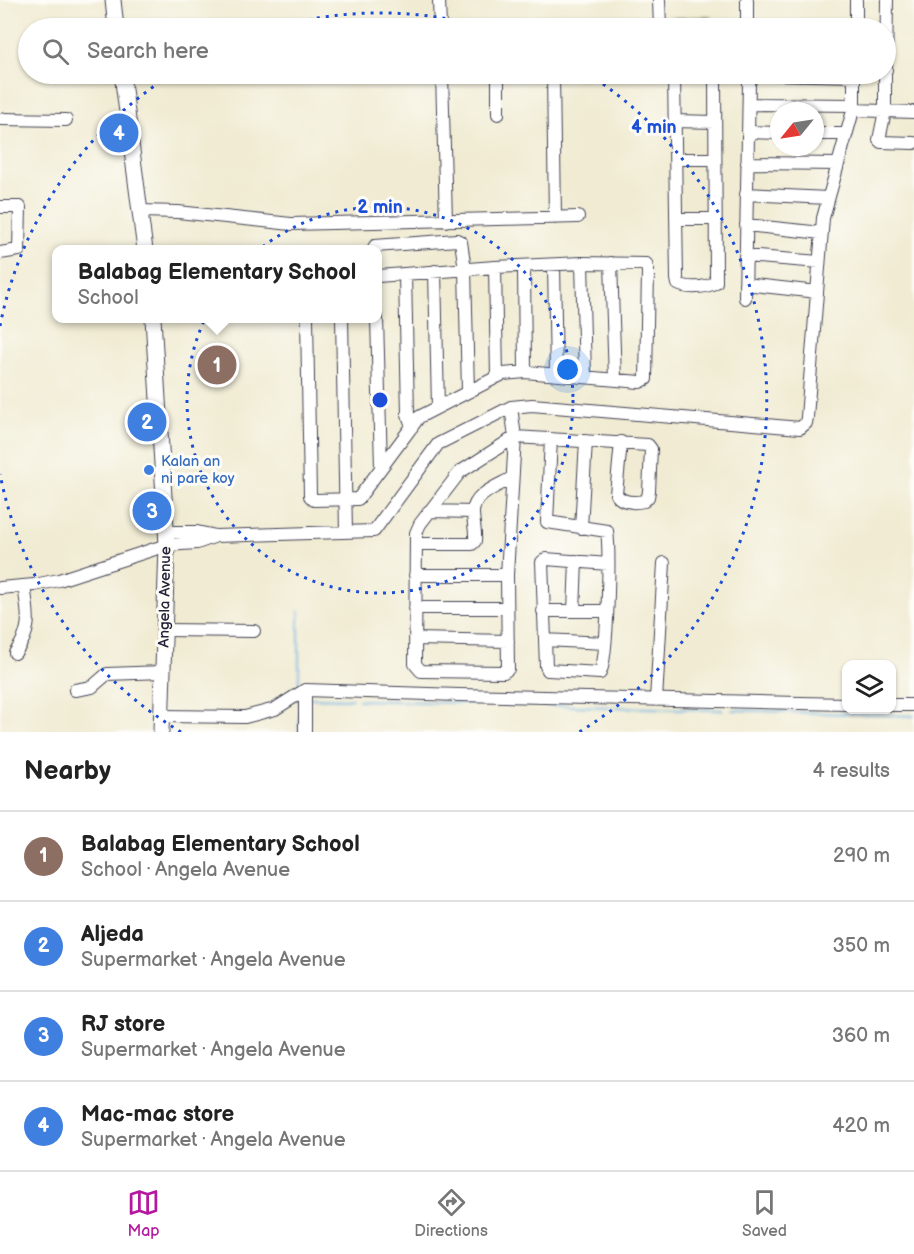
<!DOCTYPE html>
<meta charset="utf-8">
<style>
:root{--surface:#fff;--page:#f6f6f6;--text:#222;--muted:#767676;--line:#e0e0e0;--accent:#b5179e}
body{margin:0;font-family:"Balsamiq Sans",sans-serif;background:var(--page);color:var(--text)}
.controls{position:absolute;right:18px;bottom:18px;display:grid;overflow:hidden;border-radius:12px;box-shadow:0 2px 4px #0004}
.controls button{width:54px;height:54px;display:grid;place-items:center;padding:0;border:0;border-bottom:2px solid var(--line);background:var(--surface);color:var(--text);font:30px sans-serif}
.compass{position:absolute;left:770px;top:102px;width:54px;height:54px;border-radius:50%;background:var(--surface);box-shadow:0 2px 4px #0004;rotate:240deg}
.you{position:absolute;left:568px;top:370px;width:21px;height:21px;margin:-15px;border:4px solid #fff;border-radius:50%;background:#1a73e8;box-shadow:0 0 0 9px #1a73e833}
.badge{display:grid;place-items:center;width:39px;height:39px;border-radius:50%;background:var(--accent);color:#fff;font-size:20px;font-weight:700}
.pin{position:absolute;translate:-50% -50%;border:3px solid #fff;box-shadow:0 2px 6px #0006}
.popup{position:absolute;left:52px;top:245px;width:330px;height:78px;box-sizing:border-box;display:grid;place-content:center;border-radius:12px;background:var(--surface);filter:drop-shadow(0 2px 4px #0005);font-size:20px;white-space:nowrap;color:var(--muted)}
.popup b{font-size:22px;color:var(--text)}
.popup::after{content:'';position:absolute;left:50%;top:100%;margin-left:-12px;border:12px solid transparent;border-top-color:var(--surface)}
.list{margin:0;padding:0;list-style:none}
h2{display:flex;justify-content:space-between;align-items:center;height:78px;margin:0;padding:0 24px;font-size:26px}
h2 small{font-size:20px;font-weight:400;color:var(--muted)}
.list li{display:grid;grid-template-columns:39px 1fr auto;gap:18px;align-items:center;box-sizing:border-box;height:90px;padding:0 24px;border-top:2px solid var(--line)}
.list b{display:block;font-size:22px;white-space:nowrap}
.list p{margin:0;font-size:20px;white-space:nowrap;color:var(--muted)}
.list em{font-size:20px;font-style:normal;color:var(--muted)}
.icon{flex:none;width:33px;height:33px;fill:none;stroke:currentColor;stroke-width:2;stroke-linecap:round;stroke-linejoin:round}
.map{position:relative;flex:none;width:914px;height:732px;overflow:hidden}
.search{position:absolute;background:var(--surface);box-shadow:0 2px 4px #0004;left:18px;right:18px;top:18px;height:66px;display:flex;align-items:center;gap:15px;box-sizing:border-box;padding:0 21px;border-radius:33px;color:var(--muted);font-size:22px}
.sheet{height:438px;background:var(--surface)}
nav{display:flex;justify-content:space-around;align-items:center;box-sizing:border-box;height:84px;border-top:2px solid var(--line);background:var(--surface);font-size:16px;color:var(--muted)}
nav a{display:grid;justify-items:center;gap:3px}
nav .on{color:var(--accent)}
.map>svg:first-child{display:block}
.green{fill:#99ce7f;stroke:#5e785d;stroke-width:1.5}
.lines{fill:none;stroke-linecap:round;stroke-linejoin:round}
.stream{stroke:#67aede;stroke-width:2}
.minor-casing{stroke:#414052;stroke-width:14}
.major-casing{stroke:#414052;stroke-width:17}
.minor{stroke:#fff;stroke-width:12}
.major{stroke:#fff;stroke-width:15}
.ring{fill:none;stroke:#1d4ed8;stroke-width:3;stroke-dasharray:3 6}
.shop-dot{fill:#3f7fe0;stroke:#fdfcf7;stroke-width:2}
.labels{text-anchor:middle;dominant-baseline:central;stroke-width:6;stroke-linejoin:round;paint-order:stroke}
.shop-label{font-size:15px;fill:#366cbe;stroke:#fdfcf7;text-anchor:start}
.street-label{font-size:15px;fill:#22223b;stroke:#fdfcf7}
.centre{fill:#1d4ed8;stroke:#fdfcf7;stroke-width:3}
.ring-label{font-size:18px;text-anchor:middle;font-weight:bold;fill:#1d4ed8;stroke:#fdfcf7;stroke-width:6;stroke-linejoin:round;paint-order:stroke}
</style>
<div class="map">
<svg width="914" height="732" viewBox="0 0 914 732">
<rect width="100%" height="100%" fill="#fdfcf7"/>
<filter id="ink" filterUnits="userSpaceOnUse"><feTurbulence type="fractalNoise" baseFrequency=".0167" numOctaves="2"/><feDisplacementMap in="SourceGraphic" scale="12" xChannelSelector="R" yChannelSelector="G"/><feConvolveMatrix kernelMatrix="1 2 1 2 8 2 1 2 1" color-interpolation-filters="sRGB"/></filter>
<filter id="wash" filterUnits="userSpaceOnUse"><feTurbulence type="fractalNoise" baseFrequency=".008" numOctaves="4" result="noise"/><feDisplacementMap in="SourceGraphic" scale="24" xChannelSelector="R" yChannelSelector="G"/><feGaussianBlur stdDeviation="1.35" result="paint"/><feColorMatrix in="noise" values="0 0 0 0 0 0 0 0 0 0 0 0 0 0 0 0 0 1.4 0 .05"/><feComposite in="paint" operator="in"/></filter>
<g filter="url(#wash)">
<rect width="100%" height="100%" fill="#f0ebd2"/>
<path class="green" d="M 710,17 L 710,28 L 672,28 L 672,18 Z"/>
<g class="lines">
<path class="stream" d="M 299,611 L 299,688
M 310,698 L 352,699
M 359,700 L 722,710
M 732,710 L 914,716
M 299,732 L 299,700"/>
</g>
</g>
<g filter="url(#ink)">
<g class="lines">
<g class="minor-casing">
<path id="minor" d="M 439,0 L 440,28
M 659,0 L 660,28
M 747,0 L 747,28
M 856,28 L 856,0
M 886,70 L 887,0
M 442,74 L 446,221
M 553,74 L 555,218
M 674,74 L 677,279 L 678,284 C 687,289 707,288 716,282 L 715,74
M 769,74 L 854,76
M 885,74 L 885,111 L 879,140 L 881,142 L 914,143
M 749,104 L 854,105
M 853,110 L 914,112
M 498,114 L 498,74
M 0,119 L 66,120
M 675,121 L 715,122
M 748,132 L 779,133
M 815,134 L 846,134
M 676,159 L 715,159
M 747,163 L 838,164
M 746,194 L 828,198
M 0,207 L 20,207 L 19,250 L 0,253
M 140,211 L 178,212 L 291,224 L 578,217
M 677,219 L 715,219
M 746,225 L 822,233
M 373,250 L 375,246 L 457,240 L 461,242 L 465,269 L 468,391
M 745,256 L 819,262
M 582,263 L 585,377
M 611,263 L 615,379
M 554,265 L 556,374
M 524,266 L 525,372
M 495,267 L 497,377
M 435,271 L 438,407
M 405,274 L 408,414 L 412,427
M 745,284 L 817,292
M 745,298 L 749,82 L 755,74
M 307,318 L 310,496 L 314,500 L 358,499 L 419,417 L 503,374 L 525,372 L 640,382 L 646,379 L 648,271 L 646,264 L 582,263 L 495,267 L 378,276
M 342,318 L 346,532
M 377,318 L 381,467
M 511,407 L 515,437 L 507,575 L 508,669 L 504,672 L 421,671 L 415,664 L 416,533 L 420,524 L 460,472 L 515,437 L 648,445 L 651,449 L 649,491 L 648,497 L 644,501 C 634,503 622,503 616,494 L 621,442
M 551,439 L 547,522 L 607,531 C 610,552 608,658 600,673 L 548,670 L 546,666 L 542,562 L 546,559 L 608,564
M 429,511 L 473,512
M 581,528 L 586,441
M 216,536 L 374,531 L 438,444 L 511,407 L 532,405 L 800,428 L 806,423 L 807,417 L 823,218 L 854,107 L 854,74
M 416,544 L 472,544 L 475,541 C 476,532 473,522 473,512 C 474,494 498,486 512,478
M 415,575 L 507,575
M 0,588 L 34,585 L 59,580 L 167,545 L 197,543 L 216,536 L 197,532 L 165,532
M 415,608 L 507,608
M 543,611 L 606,611
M 574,611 L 576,561
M 164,630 L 254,631
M 416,639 L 508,641
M 545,640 L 605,643
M 15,653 C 33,629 28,614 24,586
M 75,690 L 92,687 L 107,674 L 163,672
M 305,690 L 305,732
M 656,700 L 664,563
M 892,705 L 914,705
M 162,716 L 245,717 L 275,709 L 305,690 L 459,695 L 846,704"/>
</g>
<g class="major-casing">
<path id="major" d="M 113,0 L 116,28
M 122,74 L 145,250
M 153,318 L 167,545 L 161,732"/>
</g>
<use href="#minor" class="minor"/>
<use href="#major" class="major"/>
</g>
</g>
<g class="ring">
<circle cx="380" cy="400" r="193"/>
<path d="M181 732A387 387 0 0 1 0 474M0 326A387 387 0 0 1 172 74M273 28A387 387 0 0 1 487 28M588 74A387 387 0 0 1 579 732"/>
</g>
<circle class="shop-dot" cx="149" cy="470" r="6"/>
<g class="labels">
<g class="shop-label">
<text x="161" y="461">Kalan an<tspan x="161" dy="17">ni pare koy</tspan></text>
</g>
<g class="street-label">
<text transform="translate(165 597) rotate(-89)">Angela Avenue</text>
</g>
</g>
<circle cx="380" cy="400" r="9" class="centre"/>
<g class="ring-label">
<text x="654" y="133">4 min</text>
<text x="380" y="213">2 min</text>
</g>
</svg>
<div class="controls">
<button><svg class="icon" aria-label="layers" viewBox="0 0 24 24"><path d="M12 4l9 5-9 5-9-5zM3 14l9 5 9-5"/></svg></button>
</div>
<svg class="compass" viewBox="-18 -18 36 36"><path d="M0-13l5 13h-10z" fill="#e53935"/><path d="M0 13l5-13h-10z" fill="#767676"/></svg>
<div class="you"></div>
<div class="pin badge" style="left:217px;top:365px;background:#8d6e63">1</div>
<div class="popup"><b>Balabag Elementary School</b>School</div>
<div class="pin badge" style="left:147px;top:422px;background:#3f7fe0">2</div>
<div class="pin badge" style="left:152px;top:511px;background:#3f7fe0">3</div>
<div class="pin badge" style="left:119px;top:133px;background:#3f7fe0">4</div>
<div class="search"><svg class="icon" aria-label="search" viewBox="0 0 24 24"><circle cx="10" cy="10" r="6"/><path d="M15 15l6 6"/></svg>Search here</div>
</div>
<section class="sheet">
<h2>Nearby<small>4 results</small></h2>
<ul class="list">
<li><span class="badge" style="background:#8d6e63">1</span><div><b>Balabag Elementary School</b><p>School · Angela Avenue</p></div><em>290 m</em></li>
<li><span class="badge" style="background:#3f7fe0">2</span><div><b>Aljeda</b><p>Supermarket · Angela Avenue</p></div><em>350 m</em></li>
<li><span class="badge" style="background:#3f7fe0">3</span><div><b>RJ store</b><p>Supermarket · Angela Avenue</p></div><em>360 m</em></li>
<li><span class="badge" style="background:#3f7fe0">4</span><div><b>Mac-mac store</b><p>Supermarket · Angela Avenue</p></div><em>420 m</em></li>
</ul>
</section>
<nav>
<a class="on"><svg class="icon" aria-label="map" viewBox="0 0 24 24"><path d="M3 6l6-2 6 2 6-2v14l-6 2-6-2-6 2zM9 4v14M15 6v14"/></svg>Map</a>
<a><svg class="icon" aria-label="directions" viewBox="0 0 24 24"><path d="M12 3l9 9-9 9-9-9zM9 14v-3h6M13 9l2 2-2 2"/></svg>Directions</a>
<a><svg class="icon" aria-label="saved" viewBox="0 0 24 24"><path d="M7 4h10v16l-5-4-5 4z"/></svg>Saved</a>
</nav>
